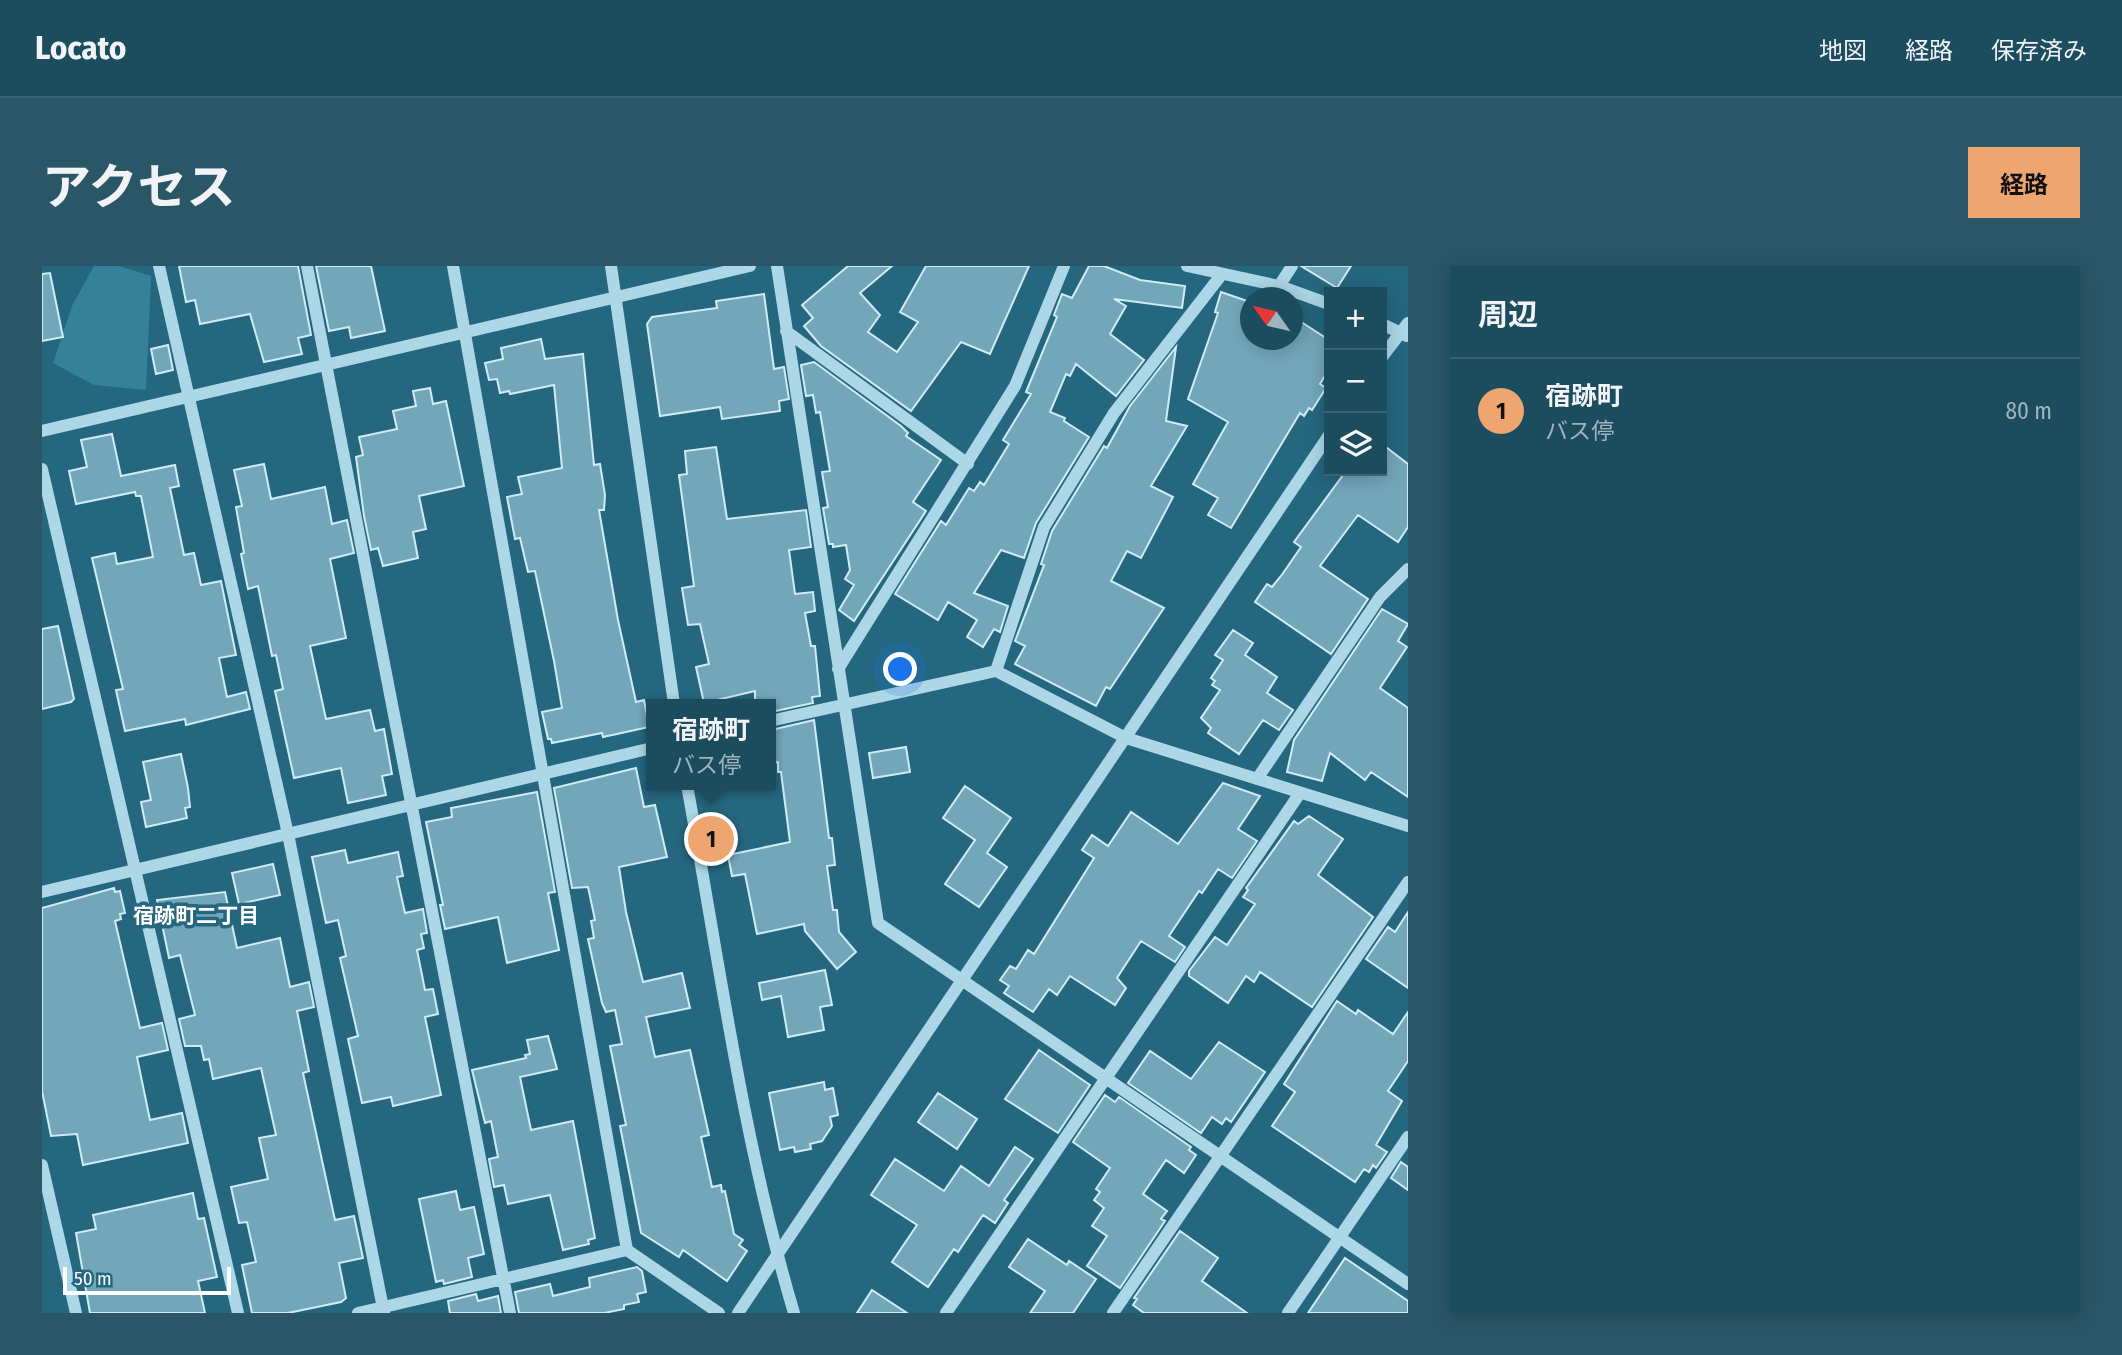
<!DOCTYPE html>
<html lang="ja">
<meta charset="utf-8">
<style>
:root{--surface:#1c4d5f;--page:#295768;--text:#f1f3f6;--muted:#a0b4bd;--line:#3a6474;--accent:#efa570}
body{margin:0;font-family:"Fira Sans Condensed","Noto Sans JP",sans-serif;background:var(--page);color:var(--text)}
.controls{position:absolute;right:21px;top:21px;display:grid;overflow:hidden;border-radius:0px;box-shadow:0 4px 18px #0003}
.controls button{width:63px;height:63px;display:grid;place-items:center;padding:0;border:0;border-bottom:2px solid var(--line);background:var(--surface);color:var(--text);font:35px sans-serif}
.compass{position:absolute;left:1198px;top:21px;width:63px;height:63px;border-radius:50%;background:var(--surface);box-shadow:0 4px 18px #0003;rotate:304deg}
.scale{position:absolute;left:21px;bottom:18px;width:168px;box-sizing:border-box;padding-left:7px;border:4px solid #fff;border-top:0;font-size:19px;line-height:24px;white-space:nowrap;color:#fff;-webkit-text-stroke:5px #25677f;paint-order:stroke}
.you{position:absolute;left:859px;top:404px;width:24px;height:24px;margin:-18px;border:5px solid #fff;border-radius:50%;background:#1a73e8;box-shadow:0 0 0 10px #1a73e833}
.badge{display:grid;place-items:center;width:46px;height:46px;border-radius:50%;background:var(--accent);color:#111;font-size:23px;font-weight:700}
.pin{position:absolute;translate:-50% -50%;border:4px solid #fff;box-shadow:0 2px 7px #0006}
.popup{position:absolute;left:604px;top:433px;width:130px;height:91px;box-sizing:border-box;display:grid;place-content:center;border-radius:0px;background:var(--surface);filter:drop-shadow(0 2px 5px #0005);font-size:23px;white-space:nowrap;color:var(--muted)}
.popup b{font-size:26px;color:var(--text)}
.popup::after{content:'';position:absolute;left:50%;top:100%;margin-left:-14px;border:14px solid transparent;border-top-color:var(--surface)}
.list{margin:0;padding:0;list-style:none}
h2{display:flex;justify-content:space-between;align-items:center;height:91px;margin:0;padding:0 28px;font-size:30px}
h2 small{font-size:23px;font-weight:400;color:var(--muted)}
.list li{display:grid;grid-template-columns:46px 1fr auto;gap:21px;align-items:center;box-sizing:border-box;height:105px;padding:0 28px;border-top:2px solid var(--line)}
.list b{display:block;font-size:26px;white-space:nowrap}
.list p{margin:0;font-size:23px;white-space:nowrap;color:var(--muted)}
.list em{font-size:23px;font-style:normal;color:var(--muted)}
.icon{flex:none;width:38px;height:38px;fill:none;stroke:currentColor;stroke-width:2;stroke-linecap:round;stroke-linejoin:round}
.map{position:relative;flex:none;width:1366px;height:1047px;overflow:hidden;border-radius:0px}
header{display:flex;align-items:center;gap:42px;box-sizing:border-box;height:98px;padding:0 35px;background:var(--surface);border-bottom:2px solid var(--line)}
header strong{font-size:33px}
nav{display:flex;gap:38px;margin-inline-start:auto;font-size:24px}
.intro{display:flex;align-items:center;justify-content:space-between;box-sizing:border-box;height:168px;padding:0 42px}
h1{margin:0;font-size:49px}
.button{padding:18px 32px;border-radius:0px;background:var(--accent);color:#111;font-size:24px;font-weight:700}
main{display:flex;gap:42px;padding:0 42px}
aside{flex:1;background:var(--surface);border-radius:0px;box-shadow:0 4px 18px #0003}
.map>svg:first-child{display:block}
.green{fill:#36819a}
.building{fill:#72a7ba;stroke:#cfebf5;stroke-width:2}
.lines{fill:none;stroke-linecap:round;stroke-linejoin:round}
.minor{stroke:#acd7e6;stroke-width:12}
.labels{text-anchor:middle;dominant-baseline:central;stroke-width:7;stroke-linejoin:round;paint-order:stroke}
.neighbourhood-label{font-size:21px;font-weight:bold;fill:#fff;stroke:#25677f}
</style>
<header>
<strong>Locato</strong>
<nav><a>地図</a><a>経路</a><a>保存済み</a></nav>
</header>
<div class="intro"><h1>アクセス</h1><a class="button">経路</a></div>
<main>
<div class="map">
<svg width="1366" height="1047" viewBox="0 0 1366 1047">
<rect width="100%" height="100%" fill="#25677f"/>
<path class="green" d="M 52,0 L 77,0 L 109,10 L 104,124 L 52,119 L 11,97 L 30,40 Z"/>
<path class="building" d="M 137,0 L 256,0 L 269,69 L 256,72 L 260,88 L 222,96 L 208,48 L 158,58 L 153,34 L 144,36 Z
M 274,0 L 329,0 L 343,65 L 309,72 L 307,61 L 287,65 Z
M 806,0 L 850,0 L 818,27 L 838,49 L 826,66 L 855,86 L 876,56 L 858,46 L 884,0 L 987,0 L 948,88 L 919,76 L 869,145 L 779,80 L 762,60 L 771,52 L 760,39 Z
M 1047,0 L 1062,0 L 1098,14 L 1143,20 L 1140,42 L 1072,33 L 1084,40 L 1068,68 L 1102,94 L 1074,130 L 1034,98 L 1028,110 L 1024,108 L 1008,146 L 1023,152 L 1022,155 L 1047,171 L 994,257 L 982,292 L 959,284 L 932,327 L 966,340 L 958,366 L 952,363 L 941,381 L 925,371 L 935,354 L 906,336 L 896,354 L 853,328 L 899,255 L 904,259 L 927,222 L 932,225 L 938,216 L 942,219 L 967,178 L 961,174 L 989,128 L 984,126 L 1015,51 L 1012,49 L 1020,28 L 1030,32 Z
M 1259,0 L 1309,0 L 1295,22 Z
M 8,7 L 21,71 L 0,75 L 0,8 Z
M 1179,26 L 1208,36 L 1208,74 L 1250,74 L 1250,50 L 1287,74 L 1287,103 L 1278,118 L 1284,122 L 1270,144 L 1267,142 L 1262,150 L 1258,147 L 1189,262 L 1166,249 L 1176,232 L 1151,218 L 1186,156 L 1146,133 L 1176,47 L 1173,46 Z
M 722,28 L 732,103 L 742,101 L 747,133 L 737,135 L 738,145 L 680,153 L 678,141 L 618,150 L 605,58 L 610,51 L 675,42 L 674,35 Z
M 499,73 L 503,93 L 541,88 L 552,199 L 558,198 L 563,229 L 562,244 L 557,244 L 576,354 L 594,436 L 602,434 L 607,461 L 561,471 L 560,467 L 510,477 L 509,473 L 506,473 L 500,446 L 520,442 L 512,395 L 493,305 L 486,306 L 478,272 L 473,273 L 465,231 L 480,228 L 476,211 L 520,202 L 512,119 L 468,128 L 467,125 L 458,127 L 455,113 L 447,114 L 443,97 L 461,93 L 459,82 Z
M 126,79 L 131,104 L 114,108 L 109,83 Z
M 1134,81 L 1124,155 L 1145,160 L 1109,220 L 1131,231 L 1099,292 L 1085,285 L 1069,315 L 1122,342 L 1068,423 L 1064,421 L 1054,440 L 973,398 L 983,380 L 973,375 L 1002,299 L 999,298 L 1010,265 L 1062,180 L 1065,182 L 1088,140 Z
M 772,96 L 859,160 L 866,167 L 864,170 L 899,194 L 871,236 L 884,245 L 812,355 L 797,344 L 812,319 L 803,313 L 808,304 L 804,279 L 791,281 L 791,278 L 787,278 L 781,242 L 786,241 L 780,206 L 788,205 L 778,146 L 774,147 L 771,129 L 764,130 L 759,99 Z
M 388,122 L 391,138 L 404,135 L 422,220 L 377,230 L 384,263 L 371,266 L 376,292 L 341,300 L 336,282 L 329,284 L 322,250 L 314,191 L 321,189 L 317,171 L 355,163 L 351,145 L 374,140 L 371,125 Z
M 70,168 L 79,210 L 133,199 L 137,220 L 128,222 L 142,289 L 152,287 L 159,319 L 179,315 L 194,389 L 177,392 L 185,431 L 204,426 L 208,443 L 144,459 L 143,453 L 83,465 L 74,424 L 81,423 L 50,292 L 73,287 L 75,298 L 111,291 L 99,230 L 94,230 L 93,226 L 34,238 L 27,205 L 45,201 L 39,174 Z
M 1340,178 L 1366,198 L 1366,261 L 1356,276 L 1316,249 L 1278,300 L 1326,333 L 1289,388 L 1213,336 L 1225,318 L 1230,321 L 1239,310 L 1259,281 L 1252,276 L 1304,205 L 1340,205 Z
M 674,181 L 685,253 L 764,244 L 769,281 L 747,284 L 753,328 L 771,326 L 773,345 L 763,347 L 769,380 L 773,380 L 778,430 L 770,431 L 771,437 L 729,446 L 729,438 L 713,438 L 713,425 L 662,437 L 654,401 L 667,398 L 658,358 L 646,359 L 640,322 L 652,320 L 637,209 L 645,208 L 643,185 Z
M 222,198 L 229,233 L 283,221 L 290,258 L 305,254 L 312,287 L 288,293 L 304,372 L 268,380 L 284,453 L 328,444 L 333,465 L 342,463 L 350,508 L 340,510 L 344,529 L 306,537 L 299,502 L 252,512 L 233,425 L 241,423 L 234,389 L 230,390 L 216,320 L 206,323 L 199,288 L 202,287 L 194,241 L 200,240 L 192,204 Z
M 1340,343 L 1366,358 L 1356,375 L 1365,381 L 1338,422 L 1366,442 L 1366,531 L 1329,506 L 1323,514 L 1288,487 L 1280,515 L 1245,506 L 1252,474 Z
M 16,360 L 32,433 L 29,436 L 0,443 L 0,363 Z
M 1191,364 L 1211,377 L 1203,389 L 1235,411 L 1225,427 L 1251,444 L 1237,464 L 1221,454 L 1197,488 L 1166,467 L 1169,462 L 1159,452 L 1178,424 L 1170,419 L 1173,415 L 1169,412 L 1181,394 L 1173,389 Z
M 772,454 L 787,572 L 790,572 L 793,599 L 785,600 L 791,644 L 795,644 L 797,666 L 814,686 L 795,703 L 763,665 L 762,658 L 715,668 L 703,608 L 690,610 L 686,589 L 748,576 L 739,506 L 736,506 L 736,496 L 729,498 L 729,464 Z
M 864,481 L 868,506 L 831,512 L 827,487 Z
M 139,488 L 146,522 L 148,541 L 143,542 L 145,552 L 104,561 L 99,536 L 109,534 L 101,496 Z
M 594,502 L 602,541 L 613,539 L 625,591 L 577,601 L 584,646 L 601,716 L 640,707 L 648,742 L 604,751 L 613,791 L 648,784 L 667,869 L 659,871 L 670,921 L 679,919 L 680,926 L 683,925 L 692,968 L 701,974 L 697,979 L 705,985 L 685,1015 L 641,984 L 637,991 L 599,967 L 578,860 L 584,859 L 568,780 L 580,778 L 573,744 L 564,746 L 560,737 L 546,673 L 552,672 L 549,655 L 553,654 L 546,621 L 530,622 L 512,522 Z
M 1181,517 L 1218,530 L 1196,563 L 1215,575 L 1190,612 L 1176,603 L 1160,627 L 1157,625 L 1127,670 L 1143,681 L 1133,696 L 1099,675 L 1075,712 L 1084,722 L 1073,739 L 1028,710 L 1015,729 L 1007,723 L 991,746 L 962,727 L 967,720 L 958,714 L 968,700 L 974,703 L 986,684 L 992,688 L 1052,592 L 1040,584 L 1050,569 L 1066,580 L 1089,546 L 1136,578 Z
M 923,520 L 969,552 L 945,587 L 965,601 L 937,641 L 903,618 L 933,574 L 901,552 Z
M 495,526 L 513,626 L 506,627 L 517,684 L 465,697 L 456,651 L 403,663 L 398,639 L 401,639 L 384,556 L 410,551 L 409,542 Z
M 1267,550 L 1301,573 L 1276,609 L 1331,651 L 1270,741 L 1218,706 L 1212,716 L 1204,710 L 1186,737 L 1147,710 L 1147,705 L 1173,671 L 1185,679 L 1213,638 L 1201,631 L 1206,624 L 1204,622 L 1252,555 L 1256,558 Z
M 303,584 L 306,597 L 356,586 L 361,610 L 355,611 L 363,647 L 381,643 L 385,667 L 379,668 L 382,682 L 375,684 L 383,724 L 391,723 L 396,748 L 383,751 L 399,829 L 351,840 L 349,831 L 320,837 L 306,773 L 316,770 L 298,692 L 304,690 L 296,654 L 284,657 L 270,591 Z
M 231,598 L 238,629 L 197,638 L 190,607 Z
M 72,622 L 73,626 L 78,625 L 83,647 L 78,648 L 79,653 L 73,655 L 98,762 L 120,757 L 126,784 L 95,791 L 108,854 L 140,847 L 146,877 L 41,899 L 35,868 L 9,870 L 0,825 L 0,642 Z
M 183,626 L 195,682 L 238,672 L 248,721 L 267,716 L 272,741 L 255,745 L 267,805 L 261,807 L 293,954 L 312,950 L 321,992 L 297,997 L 304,1032 L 299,1036 L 246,1047 L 210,1047 L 200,999 L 214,996 L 205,956 L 197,957 L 189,921 L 226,913 L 217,872 L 234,869 L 219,802 L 171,813 L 167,793 L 162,794 L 159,780 L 143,780 L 137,753 L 153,749 L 138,689 L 127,692 L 115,634 Z
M 1366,646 L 1366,722 L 1324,693 L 1346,661 L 1353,666 Z
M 783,704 L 790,739 L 778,741 L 782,764 L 746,771 L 739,730 L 720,734 L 717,717 Z
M 1295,735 L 1314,748 L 1316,744 L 1351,768 L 1366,746 L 1366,795 L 1346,825 L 1360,835 L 1334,879 L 1345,886 L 1334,902 L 1331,899 L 1327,906 L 1322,903 L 1313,916 L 1230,860 L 1253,826 L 1242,818 Z
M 506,770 L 515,803 L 478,811 L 489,864 L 531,855 L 553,972 L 546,974 L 547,978 L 521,984 L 508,929 L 466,938 L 462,919 L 452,921 L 447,893 L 456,891 L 449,855 L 443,857 L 430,804 L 484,792 L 483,789 L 488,788 L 485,774 Z
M 1177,776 L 1223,806 L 1189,856 L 1184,852 L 1180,858 L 1170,851 L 1159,867 L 1086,817 L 1108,785 L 1149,813 Z
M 997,784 L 1048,819 L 1016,867 L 963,833 Z
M 782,816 L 783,824 L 791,822 L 796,849 L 788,851 L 790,860 L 780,875 L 768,878 L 769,883 L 753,886 L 752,881 L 738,884 L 727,827 Z
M 896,827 L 935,853 L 915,883 L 876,856 Z
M 1063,829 L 1073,836 L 1077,831 L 1149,881 L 1147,884 L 1154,889 L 1142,907 L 1124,894 L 1101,928 L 1125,945 L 1119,953 L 1123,955 L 1078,1022 L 1045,1000 L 1065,970 L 1050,960 L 1062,942 L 1052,934 L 1058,926 L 1054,923 L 1068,902 L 1031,876 Z
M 973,881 L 991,893 L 962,934 L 966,937 L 953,957 L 941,949 L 916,986 L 912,983 L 886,1021 L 850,996 L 875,959 L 829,929 L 853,893 L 902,925 L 919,900 L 947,920 Z
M 1359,896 L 1366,901 L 1366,924 L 1349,912 Z
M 414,925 L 418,944 L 432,941 L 442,988 L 426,992 L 430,1011 L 402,1018 L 401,1014 L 394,1016 L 377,933 Z
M 151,927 L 156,953 L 162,952 L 175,1011 L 156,1015 L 163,1047 L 48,1047 L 34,967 L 54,963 L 51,949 Z
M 1138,965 L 1176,992 L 1160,1015 L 1205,1047 L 1102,1047 L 1091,1039 L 1095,1033 L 1092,1032 Z
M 986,973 L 1025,999 L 1027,995 L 1054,1013 L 1031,1047 L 988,1047 L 1003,1025 L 967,1001 Z
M 1303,992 L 1366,1035 L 1366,1047 L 1266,1047 Z
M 595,1001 L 600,1005 L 604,1026 L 595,1028 L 597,1036 L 582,1039 L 582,1043 L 562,1047 L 477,1047 L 473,1026 L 508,1018 L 511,1030 L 548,1021 L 547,1012 Z
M 830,1024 L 865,1047 L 815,1047 Z
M 434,1028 L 436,1035 L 456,1030 L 459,1047 L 408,1047 L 406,1035 Z"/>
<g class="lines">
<path class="minor" d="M 117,0 L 246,568 L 342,1047
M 265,0 L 468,1047
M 411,0 L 585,984
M 569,0 L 632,438
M 735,0 L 836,657 L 1366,1018
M 1145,0 L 1237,20 L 1287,38
M 1237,20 L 1250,0
M 1340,58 L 1365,70
M 744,65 L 926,198
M 1340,91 L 1366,57
M 0,165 L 708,0
M 0,203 L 196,1047
M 796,403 L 973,120 L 1022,0
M 954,405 L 1002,261 L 1072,147 L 1180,8
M 728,455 L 954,405 L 1084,472 L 1366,560
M 1215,513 L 1338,331 L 1366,303
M 645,519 C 677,695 701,876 752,1047
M 0,626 L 610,482
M 0,899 L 34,1047
M 316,1047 L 585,984 L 677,1047
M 696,1047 L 1287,169
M 904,1047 L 1258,527
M 1071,1047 L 1366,616
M 1246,1047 L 1366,871"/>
</g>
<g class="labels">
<g class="neighbourhood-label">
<text x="154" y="650">宿跡町二丁目</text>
</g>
</g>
</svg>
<div class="controls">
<button>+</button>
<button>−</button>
<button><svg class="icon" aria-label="layers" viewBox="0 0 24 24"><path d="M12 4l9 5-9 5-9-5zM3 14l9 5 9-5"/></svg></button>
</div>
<svg class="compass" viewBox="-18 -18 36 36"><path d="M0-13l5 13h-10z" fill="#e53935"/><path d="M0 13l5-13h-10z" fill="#a0b4bd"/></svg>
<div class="scale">50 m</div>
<div class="you"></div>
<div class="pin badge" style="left:669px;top:573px">1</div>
<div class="popup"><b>宿跡町</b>バス停</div>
</div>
<aside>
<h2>周辺<small></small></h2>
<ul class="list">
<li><span class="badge">1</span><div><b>宿跡町</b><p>バス停</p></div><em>80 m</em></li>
</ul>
</aside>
</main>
